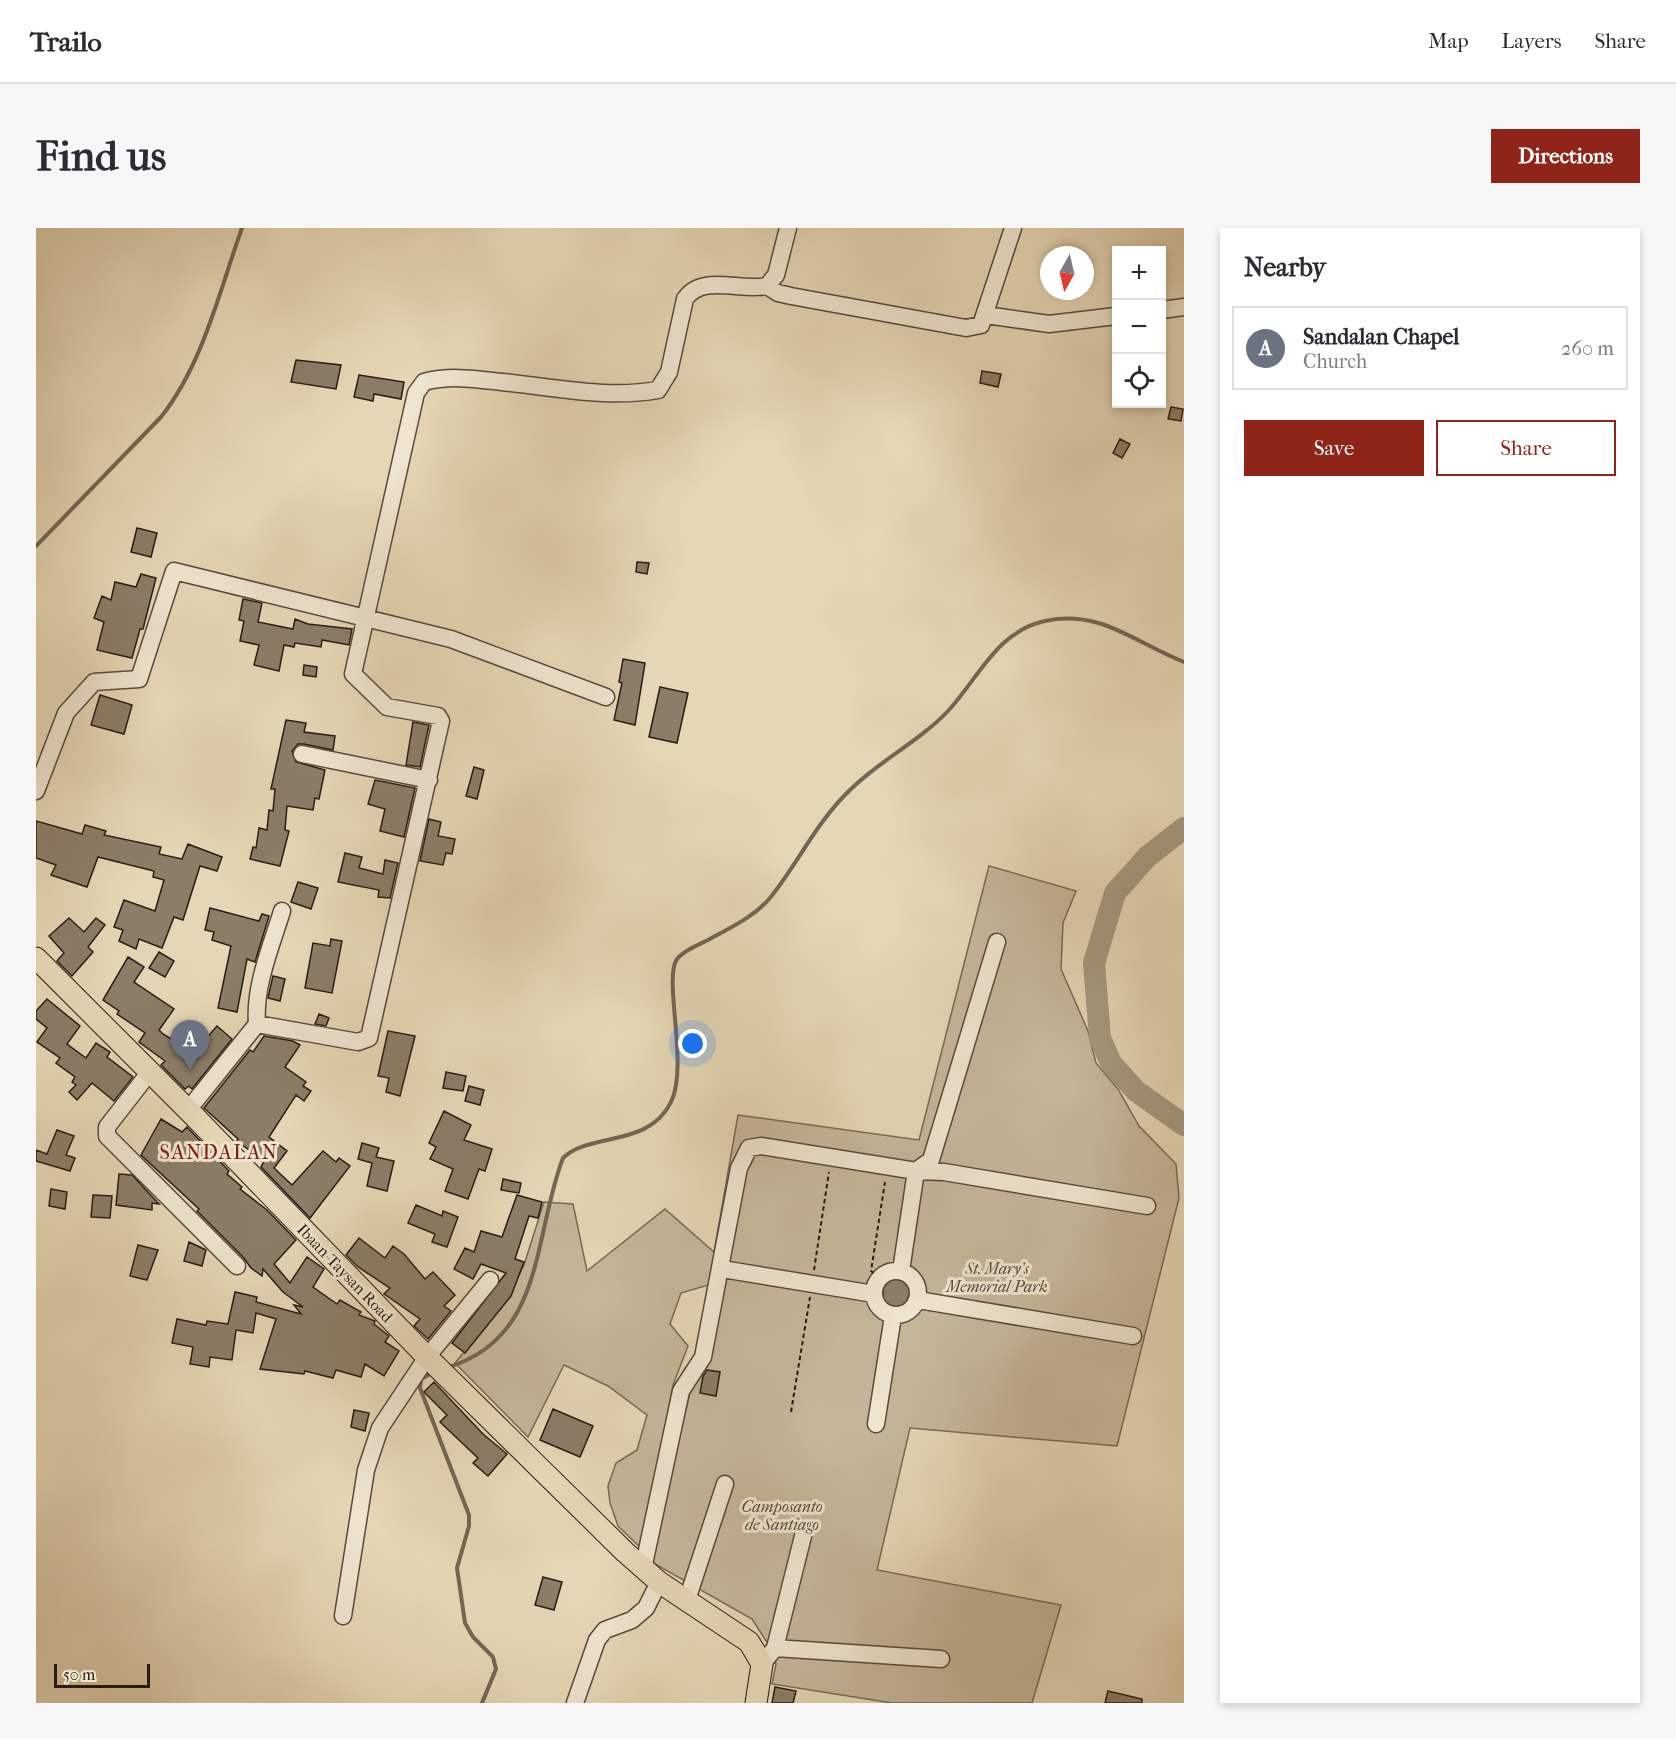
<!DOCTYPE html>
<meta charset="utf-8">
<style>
:root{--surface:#fff;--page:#f7f7f7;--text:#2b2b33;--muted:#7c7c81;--line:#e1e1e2;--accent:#8f2418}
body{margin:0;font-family:"IM FELL French Canon",serif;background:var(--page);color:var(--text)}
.controls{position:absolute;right:18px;top:18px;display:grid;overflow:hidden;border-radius:0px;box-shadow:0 3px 9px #0003}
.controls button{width:54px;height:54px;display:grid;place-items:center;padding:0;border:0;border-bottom:2px solid var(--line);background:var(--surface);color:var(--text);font:30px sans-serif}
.compass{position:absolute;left:1004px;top:18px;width:54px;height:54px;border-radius:50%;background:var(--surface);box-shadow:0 3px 9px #0003;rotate:188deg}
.scale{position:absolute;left:18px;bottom:15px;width:96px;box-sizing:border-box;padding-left:6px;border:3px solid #291c14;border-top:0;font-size:16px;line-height:21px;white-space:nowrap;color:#291c14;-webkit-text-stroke:4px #eee4cf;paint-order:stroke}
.you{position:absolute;left:657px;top:816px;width:21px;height:21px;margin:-15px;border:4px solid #fff;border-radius:50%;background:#1a73e8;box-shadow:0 0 0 9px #1a73e833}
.badge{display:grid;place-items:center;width:39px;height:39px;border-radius:50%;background:var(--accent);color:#fff;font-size:20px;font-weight:700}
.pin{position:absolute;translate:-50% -50px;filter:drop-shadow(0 2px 3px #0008)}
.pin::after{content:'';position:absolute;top:32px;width:21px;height:18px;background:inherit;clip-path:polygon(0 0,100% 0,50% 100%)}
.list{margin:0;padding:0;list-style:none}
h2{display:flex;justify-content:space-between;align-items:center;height:78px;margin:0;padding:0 24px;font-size:26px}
h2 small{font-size:20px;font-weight:400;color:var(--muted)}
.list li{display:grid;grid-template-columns:39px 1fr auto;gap:18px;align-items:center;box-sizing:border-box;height:84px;margin:0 12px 12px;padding:0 12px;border:2px solid var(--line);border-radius:0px}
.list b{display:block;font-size:22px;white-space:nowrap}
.list p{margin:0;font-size:20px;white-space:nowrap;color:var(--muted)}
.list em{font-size:20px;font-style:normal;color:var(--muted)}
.actions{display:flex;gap:12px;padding:18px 24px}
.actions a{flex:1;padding:14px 0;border:2px solid var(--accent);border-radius:0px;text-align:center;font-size:21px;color:var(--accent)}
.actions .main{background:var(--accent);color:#fff}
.icon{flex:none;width:33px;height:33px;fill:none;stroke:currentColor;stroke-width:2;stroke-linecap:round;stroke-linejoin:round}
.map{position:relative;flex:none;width:1148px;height:1475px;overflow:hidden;border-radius:0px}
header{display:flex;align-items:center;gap:36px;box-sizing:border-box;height:84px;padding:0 30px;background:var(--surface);border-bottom:2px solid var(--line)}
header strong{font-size:28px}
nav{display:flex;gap:33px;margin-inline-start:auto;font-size:21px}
.intro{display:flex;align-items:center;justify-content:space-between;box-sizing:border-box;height:144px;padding:0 36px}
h1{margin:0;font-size:42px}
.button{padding:15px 27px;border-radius:0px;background:var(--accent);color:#fff;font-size:21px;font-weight:700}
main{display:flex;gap:36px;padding:0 36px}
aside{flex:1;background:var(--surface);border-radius:0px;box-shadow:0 3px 9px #0003}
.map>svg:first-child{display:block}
.green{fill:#c5b69a;stroke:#776957;stroke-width:1.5}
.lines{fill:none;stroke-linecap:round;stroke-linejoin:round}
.stream{stroke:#736654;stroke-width:4}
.river{stroke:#a5977e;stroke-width:22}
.building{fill:#8b7d68;stroke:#291c14;stroke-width:1.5}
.minor-casing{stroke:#584a3c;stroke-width:19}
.major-casing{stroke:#291c14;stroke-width:23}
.path{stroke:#291c14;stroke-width:2;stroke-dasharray:4.5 3;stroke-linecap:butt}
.minor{stroke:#eee4cf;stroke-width:16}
.major{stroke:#e5d6b5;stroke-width:21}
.labels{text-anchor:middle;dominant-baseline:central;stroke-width:6;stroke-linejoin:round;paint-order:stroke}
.park-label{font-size:16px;font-style:italic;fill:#584a3c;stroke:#eee4cf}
.street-label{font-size:16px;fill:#291c14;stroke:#eee4cf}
.quarter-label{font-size:20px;letter-spacing:1.5px;fill:#7a1f14;stroke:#eee4cf}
</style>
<header>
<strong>Trailo</strong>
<nav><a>Map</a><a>Layers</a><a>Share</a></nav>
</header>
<div class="intro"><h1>Find us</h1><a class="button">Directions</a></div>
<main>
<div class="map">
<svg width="1148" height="1475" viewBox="0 0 1148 1475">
<rect width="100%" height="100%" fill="#e5d6b5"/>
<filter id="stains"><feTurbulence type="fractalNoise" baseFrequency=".00333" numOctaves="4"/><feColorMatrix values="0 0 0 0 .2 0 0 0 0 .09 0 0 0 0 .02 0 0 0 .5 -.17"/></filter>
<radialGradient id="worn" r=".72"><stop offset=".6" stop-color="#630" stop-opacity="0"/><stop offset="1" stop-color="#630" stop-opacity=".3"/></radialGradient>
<path class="green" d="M 953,638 L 1040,663 L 1027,695 L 1025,741 L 1052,803 L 1060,835 L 1082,861 L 1103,898 L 1140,936 L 1143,970 L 1081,1218 L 874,1200 L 841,1342 L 1025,1377 L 996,1475 L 856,1475 L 736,1456 L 740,1436 L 734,1419 L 716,1391 L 612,1332 L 653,1169 L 672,1057 L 645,1065 L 634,1096 L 652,1118 L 637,1157 L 606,1321 L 582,1298 L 574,1275 L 572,1258 L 580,1235 L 601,1222 L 611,1187 L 572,1158 L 528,1137 L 492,1209 L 419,1135 L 469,1074 L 488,1037 L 508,974 L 537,976 L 551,1043 L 629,981 L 678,1024 L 702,887 L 883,912 Z"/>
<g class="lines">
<path class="stream" d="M 0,318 L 125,189 C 167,136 183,64 206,0
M 413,1139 C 509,1109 497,1008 527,930 C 553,904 613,920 635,874 C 653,838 627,751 641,731 C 648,722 662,717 672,712 C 694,700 718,689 734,670 C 760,638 778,599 808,568 C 839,535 883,514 912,483 C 942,451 961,403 1009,393 C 1065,381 1099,415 1148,434
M 396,1145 L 385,1151 L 384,1160 L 433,1287 L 433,1298 L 421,1340 L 429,1395 L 437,1409 L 457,1429 L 460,1441 L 446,1475"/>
<path class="river" d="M 1148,600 L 1111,629 L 1079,665 L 1058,735 L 1064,810 L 1075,835 L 1100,863 L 1148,897"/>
</g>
<path class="building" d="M 260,132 L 305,137 L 300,161 L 255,154 Z
M 946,143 L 965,146 L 962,159 L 944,155 Z
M 323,147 L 368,154 L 365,171 L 338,166 L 337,173 L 318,169 Z
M 1135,179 L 1147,181 L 1145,193 L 1132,191 Z
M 1084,211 L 1094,216 L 1086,230 L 1077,225 Z
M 101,300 L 121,305 L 115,329 L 95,324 Z
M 601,334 L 613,335 L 611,346 L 600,344 Z
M 105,346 L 120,350 L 107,401 L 104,401 L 96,430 L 61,422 L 68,394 L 58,390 L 66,368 L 75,372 L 79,354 L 100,359 Z
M 207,371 L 226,375 L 222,394 L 257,401 L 259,391 L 272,396 L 316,401 L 313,417 L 286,412 L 285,419 L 259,415 L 258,419 L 248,417 L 243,443 L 218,437 L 223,417 L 204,413 L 208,393 L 203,392 Z
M 587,431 L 609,435 L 599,497 L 578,492 L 586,455 L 583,454 Z
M 268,437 L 281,439 L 280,449 L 267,447 Z
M 624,459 L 652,465 L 641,515 L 613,509 Z
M 64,467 L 96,477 L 88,506 L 55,497 Z
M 250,492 L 270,495 L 268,504 L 299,508 L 297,522 L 268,516 L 262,516 L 256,523 L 260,534 L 289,542 L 283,571 L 279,570 L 277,582 L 251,578 L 249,602 L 253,603 L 244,638 L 214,631 L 217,619 L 220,620 L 223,600 L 231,602 L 233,582 L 237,583 L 239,561 L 235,561 Z
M 377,494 L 393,497 L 384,539 L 370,537 Z
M 438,539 L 448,542 L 441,571 L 430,568 Z
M 339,552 L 379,560 L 368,609 L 344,603 L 349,581 L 332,576 Z
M 393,591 L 405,594 L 402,608 L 419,611 L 416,626 L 410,625 L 407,637 L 384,633 Z
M 0,593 L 46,606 L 49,597 L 70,603 L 68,607 L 125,619 L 123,626 L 146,631 L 152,616 L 186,629 L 181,643 L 164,638 L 147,692 L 138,689 L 126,720 L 103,711 L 100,721 L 83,713 L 87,702 L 78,699 L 88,672 L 119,683 L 128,652 L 117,649 L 118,643 L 62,629 L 51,659 L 15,647 L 20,637 L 0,630 Z
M 309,625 L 326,629 L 323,640 L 347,646 L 349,632 L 362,635 L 354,670 L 342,669 L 343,662 L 302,654 Z
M 262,654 L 282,660 L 275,681 L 255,674 Z
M 174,680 L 223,693 L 226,686 L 233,688 L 219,734 L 211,731 L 201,784 L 182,780 L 195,718 L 176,712 L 178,704 L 169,702 Z
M 33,690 L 48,704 L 60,690 L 69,697 L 52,719 L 57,724 L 36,748 L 21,733 L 28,725 L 13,708 Z
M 295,711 L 306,713 L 296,765 L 269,760 L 277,715 L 294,718 Z
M 123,724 L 138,733 L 129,749 L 113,740 Z
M 92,729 L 108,739 L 98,754 L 138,781 L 123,802 L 127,806 L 143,816 L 147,812 L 157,820 L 166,811 L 168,813 L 181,798 L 196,811 L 156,861 L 153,858 L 149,861 L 125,837 L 129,833 L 103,814 L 109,805 L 81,786 L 83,783 L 67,772 Z
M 237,748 L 249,751 L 244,773 L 232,770 Z
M 11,771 L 44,798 L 31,816 L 50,830 L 60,815 L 74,824 L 71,829 L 97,849 L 78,873 L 56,855 L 41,872 L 33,864 L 40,857 L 36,854 L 39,849 L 20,835 L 24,830 L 1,814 L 11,800 L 0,791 L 0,783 Z
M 283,786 L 293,790 L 290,798 L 279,796 Z
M 352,803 L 379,808 L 364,868 L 350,864 L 353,850 L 342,848 Z
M 228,808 L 257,813 L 264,817 L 249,839 L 270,854 L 267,858 L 275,863 L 268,873 L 260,867 L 233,909 L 251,923 L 238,940 L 256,957 L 287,923 L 300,934 L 303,930 L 314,938 L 274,990 L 225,939 L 228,933 L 201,913 L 202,911 L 168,880 L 214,822 L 217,824 Z
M 410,844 L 430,848 L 427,863 L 407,860 Z
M 433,858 L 448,862 L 444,877 L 429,873 Z
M 408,883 L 435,897 L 428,912 L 456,921 L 449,943 L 443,941 L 432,971 L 409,963 L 417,941 L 394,931 L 400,919 L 393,915 Z
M 125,891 L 146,904 L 151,899 L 193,943 L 191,946 L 206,959 L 204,961 L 231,982 L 260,1012 L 238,1036 L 254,1055 L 271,1029 L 288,1041 L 277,1059 L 301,1076 L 304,1072 L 325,1084 L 323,1087 L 339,1093 L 338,1096 L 353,1108 L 349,1114 L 363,1123 L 348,1148 L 329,1136 L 325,1149 L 300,1142 L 297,1150 L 269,1143 L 268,1146 L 224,1141 L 240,1091 L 220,1085 L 217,1105 L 200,1102 L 196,1132 L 174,1129 L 173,1139 L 154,1136 L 157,1119 L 136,1115 L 141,1091 L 170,1097 L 171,1093 L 192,1096 L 199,1064 L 221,1069 L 220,1074 L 265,1086 L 258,1077 L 267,1079 L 247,1064 L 227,1041 L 226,1048 L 215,1040 L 207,1029 L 161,983 L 163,981 L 105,927 Z
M 21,902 L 38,908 L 30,927 L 39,930 L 34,943 L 0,933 L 0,922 L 11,926 Z
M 326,915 L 343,920 L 340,929 L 358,933 L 351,963 L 331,958 L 336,935 L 322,931 Z
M 83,946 L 96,947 L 123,976 L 116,975 L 116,982 L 80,977 Z
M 467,951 L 485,955 L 483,965 L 465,962 Z
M 15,961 L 31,964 L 29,981 L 13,978 Z
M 57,967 L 76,968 L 74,990 L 55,989 Z
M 481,967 L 506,974 L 502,990 L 493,988 L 479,1031 L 488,1034 L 475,1068 L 429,1125 L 416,1115 L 470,1045 L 445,1036 L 437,1051 L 418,1041 L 429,1020 L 438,1024 L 445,1003 L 466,1009 Z
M 380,977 L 406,988 L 407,983 L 422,989 L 411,1019 L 396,1014 L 399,1006 L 372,995 Z
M 323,1010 L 349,1030 L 357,1018 L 368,1026 L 389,1051 L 397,1044 L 419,1067 L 408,1078 L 415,1083 L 392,1111 L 378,1098 L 384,1091 L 348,1066 L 354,1060 L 322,1039 L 310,1027 Z
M 153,1014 L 170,1022 L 166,1038 L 148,1033 Z
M 102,1017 L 122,1022 L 111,1052 L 94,1048 Z
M 858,1050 L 870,1052 L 877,1063 L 872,1070 L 872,1076 L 864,1080 L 853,1078 L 847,1071 L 847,1058 Z
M 671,1142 L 684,1144 L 680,1168 L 664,1165 L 667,1148 Z
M 398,1154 L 447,1206 L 471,1226 L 452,1248 L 437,1235 L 442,1230 L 404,1194 L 411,1187 L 388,1164 Z
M 517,1181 L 557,1198 L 544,1229 L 504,1212 Z
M 318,1182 L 333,1185 L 329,1203 L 315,1199 Z
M 507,1349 L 526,1354 L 518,1382 L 499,1377 Z
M 739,1459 L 760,1463 L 757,1475 L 736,1475 Z
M 1072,1463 L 1106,1471 L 1106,1475 L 1069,1475 Z"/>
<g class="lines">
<g class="minor-casing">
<path id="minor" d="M 731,58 L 742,65 L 755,68 L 930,100 L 945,97 L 977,0
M 1126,82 L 1148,79
M 950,87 L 1013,96 L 1080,88
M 266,526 L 393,552
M 0,563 L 30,485 L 58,454 L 103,451 L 138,343 L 415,411 L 570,469
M 221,796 C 218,758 235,719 246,683
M 113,845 L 71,899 L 71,908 L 201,1038
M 152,882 L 221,796 L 322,814 L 333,810 L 405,493 L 402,488 L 351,479 L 317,446 L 380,165 L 388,154 C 414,147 439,151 466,154 C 517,159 571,171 622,162 L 633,144 L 649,71 C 666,45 705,64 731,58 L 740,47 L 752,0
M 686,1041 L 838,1066
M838 1065a22 22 0 1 1 44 0a22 22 0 1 1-44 0Z
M 865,1043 L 880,943 L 895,932 L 961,714
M 882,1072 L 1097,1108
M 840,1196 L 857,1088
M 607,1341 L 645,1163 L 667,1129 L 703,940 L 713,920 L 725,918 L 880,943 L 908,944 L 1111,978
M 651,1372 L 689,1256
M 307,1388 L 330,1242 L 344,1200 L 391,1129 L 454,1052
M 739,1420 L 768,1304
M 726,1436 L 739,1420 L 905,1431
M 539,1475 L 561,1412 L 569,1402 L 596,1392 L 610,1380 L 623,1354"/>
</g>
<g class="major-casing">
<path id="major" d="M 0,730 L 159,889 L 391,1129 L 589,1324 L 623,1354 L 713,1414 L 726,1436 L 720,1475"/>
</g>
<path class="path" d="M 778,1042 L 793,944
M 844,1050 L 835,1043 L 849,954
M 755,1184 L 774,1069"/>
<use href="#minor" class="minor"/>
<use href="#major" class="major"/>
</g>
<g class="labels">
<g class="park-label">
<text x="961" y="1040">St. Mary's<tspan x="961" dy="18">Memorial Park</tspan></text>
<text x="746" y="1278">Camposanto<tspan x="746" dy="18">de Santiago</tspan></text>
</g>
<g class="street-label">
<text transform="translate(309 1045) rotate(46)">Ibaan-Taysan Road</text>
</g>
<g class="quarter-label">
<text x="183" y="924">SANDALAN</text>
</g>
</g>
<rect width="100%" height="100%" filter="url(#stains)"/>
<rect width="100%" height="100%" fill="url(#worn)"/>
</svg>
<div class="controls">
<button>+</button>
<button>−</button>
<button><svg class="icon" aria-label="locate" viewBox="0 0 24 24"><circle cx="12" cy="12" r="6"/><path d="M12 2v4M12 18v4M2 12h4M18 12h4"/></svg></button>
</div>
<svg class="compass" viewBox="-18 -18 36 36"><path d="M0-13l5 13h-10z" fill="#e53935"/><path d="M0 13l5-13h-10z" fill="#7c7c81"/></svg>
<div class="scale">50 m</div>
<div class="you"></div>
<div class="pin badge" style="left:154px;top:842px;background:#6b7280">A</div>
</div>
<aside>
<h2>Nearby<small></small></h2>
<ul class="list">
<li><span class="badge" style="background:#6b7280">A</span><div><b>Sandalan Chapel</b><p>Church</p></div><em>260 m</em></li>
</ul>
<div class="actions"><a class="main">Save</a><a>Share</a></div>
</aside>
</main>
